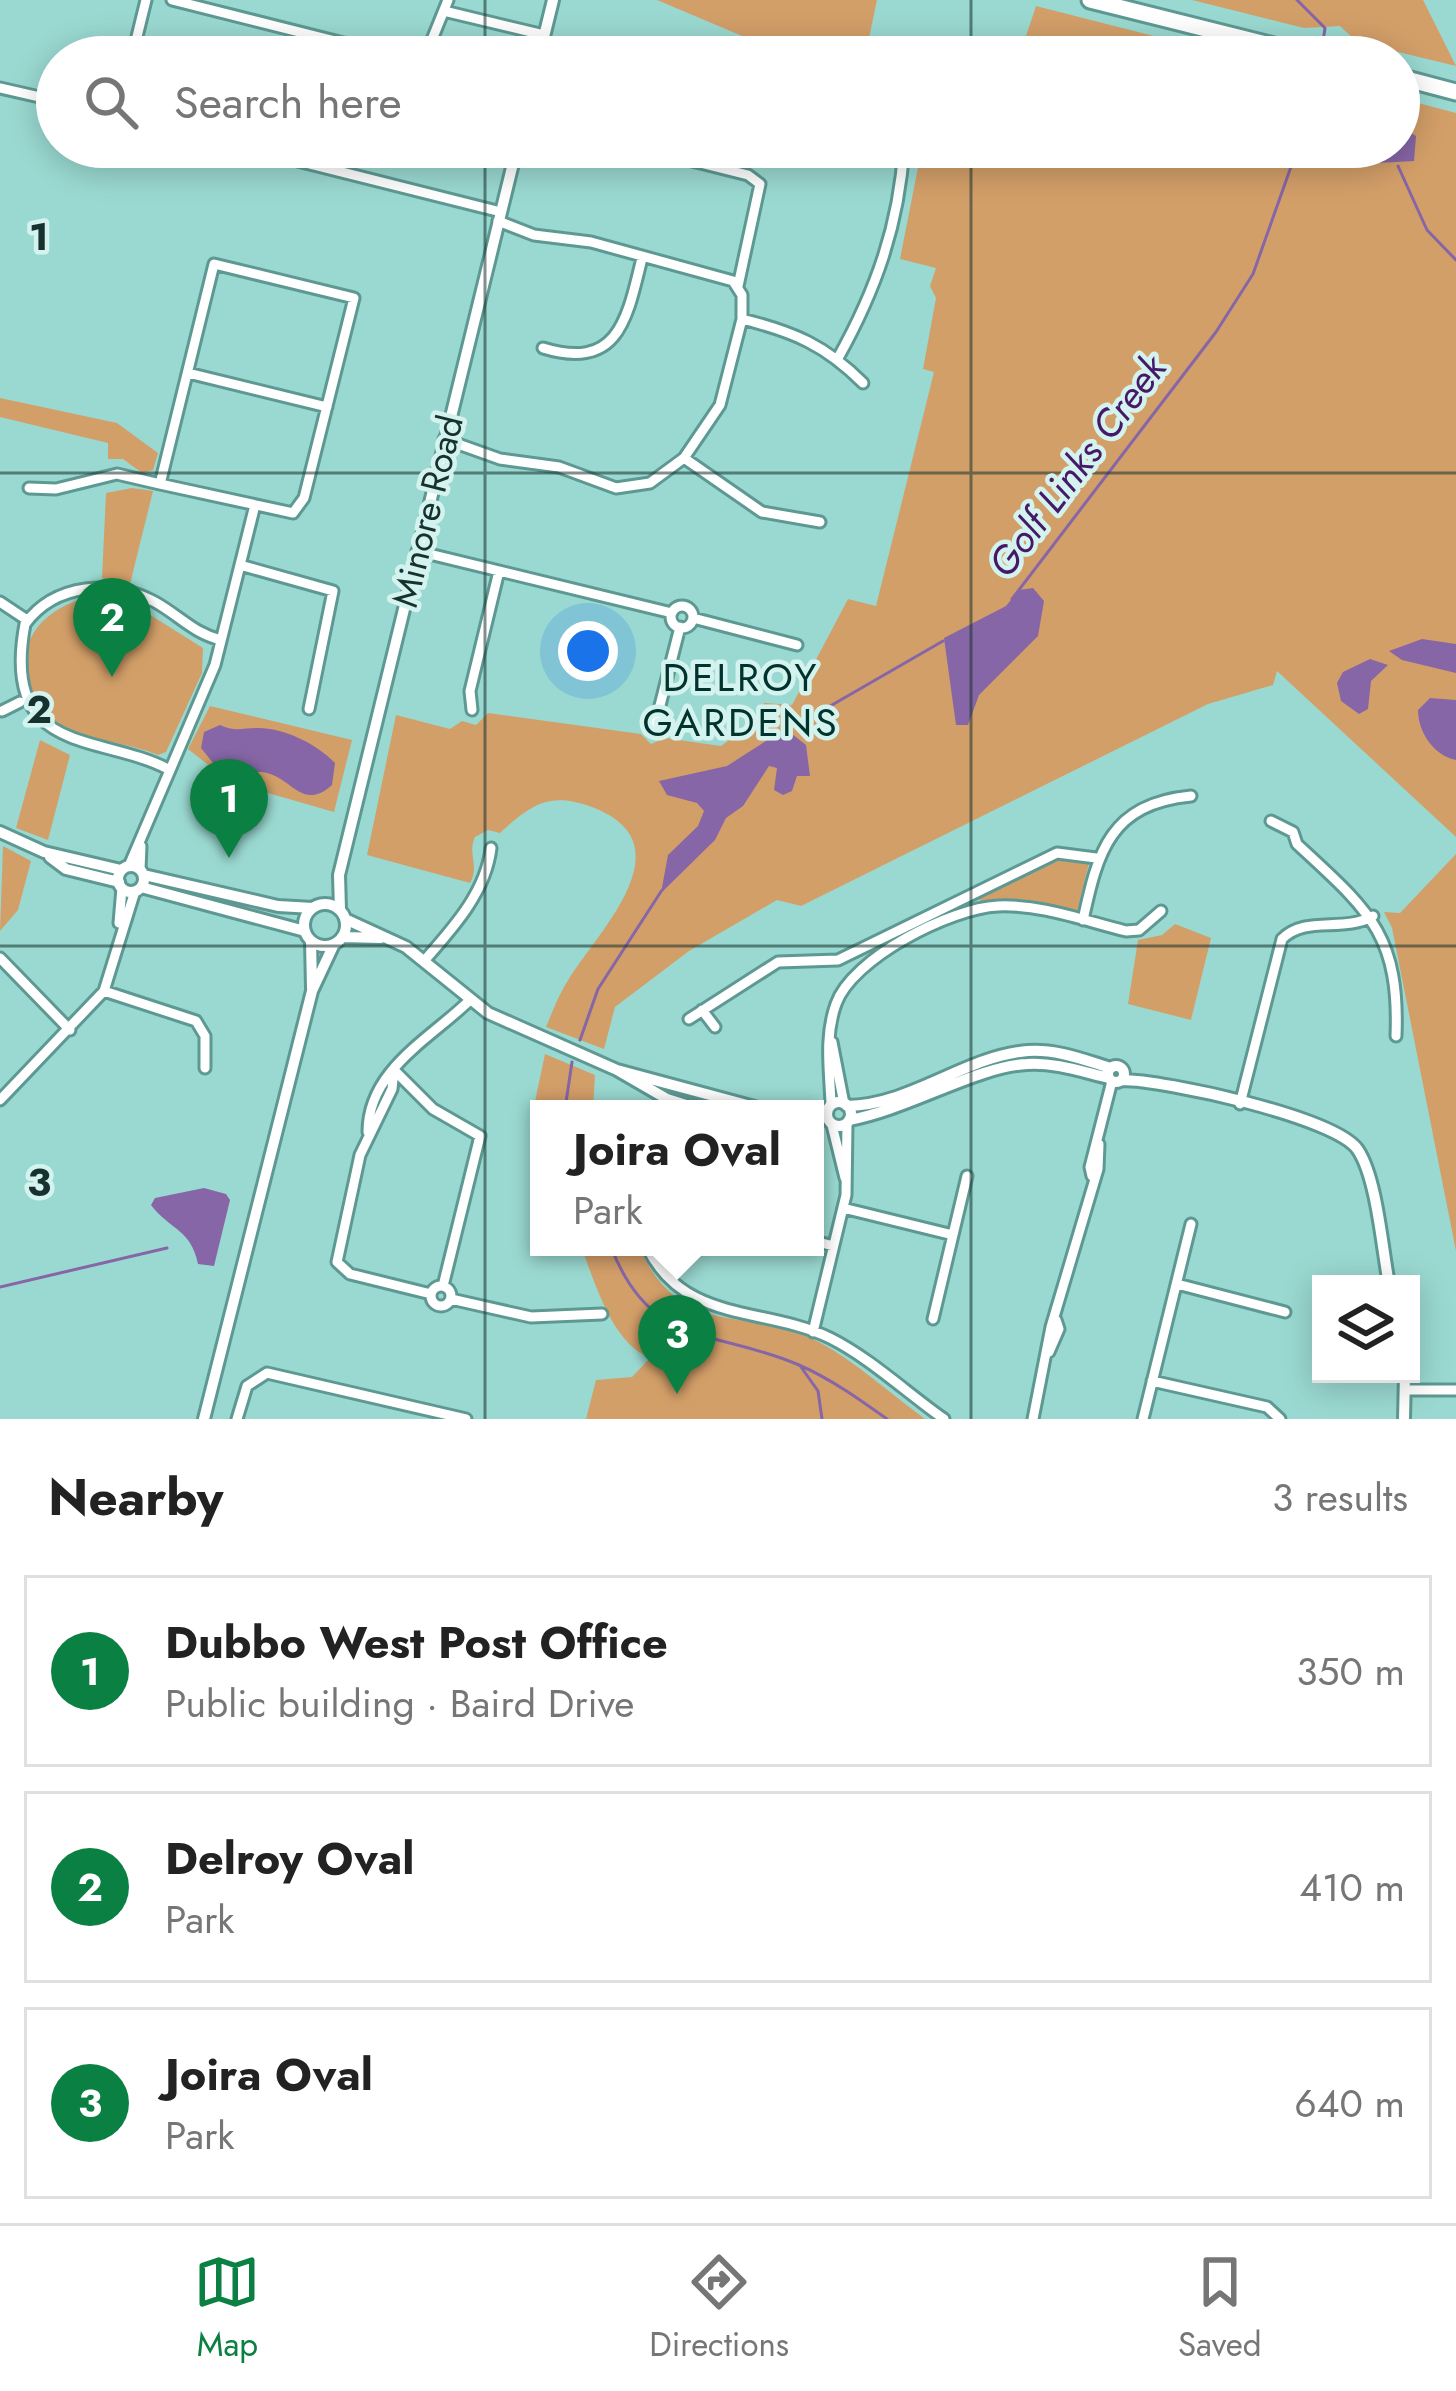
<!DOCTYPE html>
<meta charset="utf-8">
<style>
:root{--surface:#fff;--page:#f2f2f2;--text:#222;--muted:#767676;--line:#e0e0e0;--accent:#0b8043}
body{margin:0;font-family:Jost,sans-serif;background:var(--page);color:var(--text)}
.controls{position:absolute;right:36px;bottom:36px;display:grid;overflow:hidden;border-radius:0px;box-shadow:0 6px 30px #0003}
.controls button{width:108px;height:108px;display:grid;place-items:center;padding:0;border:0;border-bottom:3px solid var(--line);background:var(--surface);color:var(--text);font:60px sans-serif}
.you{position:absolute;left:588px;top:651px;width:42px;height:42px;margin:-30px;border:9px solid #fff;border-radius:50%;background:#1a73e8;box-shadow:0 0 0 18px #1a73e833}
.badge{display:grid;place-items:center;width:78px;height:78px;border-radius:50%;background:var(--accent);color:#fff;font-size:39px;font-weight:700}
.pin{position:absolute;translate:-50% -99px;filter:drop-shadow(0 3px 6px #0008)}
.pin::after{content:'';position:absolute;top:63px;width:42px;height:36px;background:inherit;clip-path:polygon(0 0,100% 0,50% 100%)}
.popup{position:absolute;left:530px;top:1100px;width:294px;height:156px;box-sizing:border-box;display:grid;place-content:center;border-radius:0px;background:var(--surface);filter:drop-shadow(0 3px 9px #0005);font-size:39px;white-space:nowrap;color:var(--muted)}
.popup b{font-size:45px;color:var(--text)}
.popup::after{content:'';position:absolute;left:50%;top:100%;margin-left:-24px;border:24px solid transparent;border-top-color:var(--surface)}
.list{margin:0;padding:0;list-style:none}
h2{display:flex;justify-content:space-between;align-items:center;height:156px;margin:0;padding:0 48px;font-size:51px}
h2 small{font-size:39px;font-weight:400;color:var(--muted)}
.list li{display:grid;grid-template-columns:78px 1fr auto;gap:36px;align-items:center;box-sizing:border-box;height:192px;margin:0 24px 24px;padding:0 24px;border:3px solid var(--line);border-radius:0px}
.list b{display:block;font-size:45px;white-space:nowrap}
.list p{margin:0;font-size:39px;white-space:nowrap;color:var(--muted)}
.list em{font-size:39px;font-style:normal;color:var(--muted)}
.icon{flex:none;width:66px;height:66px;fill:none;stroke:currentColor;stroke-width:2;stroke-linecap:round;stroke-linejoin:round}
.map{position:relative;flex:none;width:1456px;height:1419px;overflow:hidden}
.search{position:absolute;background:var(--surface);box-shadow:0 6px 30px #0003;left:36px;right:36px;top:36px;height:132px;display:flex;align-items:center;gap:30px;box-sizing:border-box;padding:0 42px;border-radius:66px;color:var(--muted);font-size:45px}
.sheet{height:804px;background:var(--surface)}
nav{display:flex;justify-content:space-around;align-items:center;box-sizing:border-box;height:168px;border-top:3px solid var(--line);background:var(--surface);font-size:33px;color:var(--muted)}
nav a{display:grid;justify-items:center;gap:6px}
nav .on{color:var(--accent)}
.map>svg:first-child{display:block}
.green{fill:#d39f69}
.water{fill:#8666a6}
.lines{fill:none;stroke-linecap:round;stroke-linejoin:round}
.stream{stroke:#8666a6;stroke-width:3}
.minor-casing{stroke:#5d9992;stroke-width:15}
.tertiary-casing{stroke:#5d9992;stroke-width:16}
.trunk-casing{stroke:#5d9992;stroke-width:21}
.minor{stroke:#fff;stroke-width:9}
.tertiary{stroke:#fff;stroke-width:10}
.trunk{stroke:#fff;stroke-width:15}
.grid{fill:none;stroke:#17312e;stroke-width:3;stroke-opacity:0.55}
.labels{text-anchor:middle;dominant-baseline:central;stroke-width:9;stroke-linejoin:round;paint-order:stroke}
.street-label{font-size:36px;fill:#17312e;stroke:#d4f3ee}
.water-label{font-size:39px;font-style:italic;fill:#461968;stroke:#d4f3ee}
.neighbourhood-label{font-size:39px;letter-spacing:3px;fill:#00322e;stroke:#d4f3ee}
.grid-label{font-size:39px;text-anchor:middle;font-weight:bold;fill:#17312e;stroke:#d4f3ee;stroke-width:9;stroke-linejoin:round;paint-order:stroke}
</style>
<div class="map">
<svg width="1456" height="1419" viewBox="0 0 1456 1419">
<rect width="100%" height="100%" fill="#9ad9d1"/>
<path class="green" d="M 657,0 L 877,0 L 865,57 L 792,57 Z
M 1192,0 L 1423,0 L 1456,66 L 1357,42 L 1340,26 L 1304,28 Z
M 1036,6 L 1236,57 L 1019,57 Z
M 1399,98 L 1456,113 L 1456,837 L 1277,671 L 1273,685 L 1208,704 L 801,906 L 777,900 L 689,951 L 615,1007 L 604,1049 L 546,1027 C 553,1010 560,992 570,977 C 602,927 689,841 589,806 C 548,792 531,805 500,833 L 488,830 L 475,837 C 467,854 480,866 470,883 L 367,855 L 396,715 L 450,729 L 462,721 L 476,725 L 488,713 L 641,734 L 651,744 L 665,738 L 721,746 L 758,719 L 764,703 L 792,705 L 848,599 L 876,606 L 934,372 L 923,369 L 936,298 L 930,286 L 936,268 L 900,259 L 922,147 L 1399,147 Z
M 0,398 L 117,423 L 158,453 L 153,470 L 142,473 L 123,459 L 108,459 L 108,443 L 0,417 Z
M 132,488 L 153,491 L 130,584 L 102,578 L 106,493 Z
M 79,600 L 136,606 L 203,648 L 202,673 L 166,752 L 158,755 C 107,732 3,744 27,649 C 33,624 55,608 79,600 Z
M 210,706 L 352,740 L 334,812 L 230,782 L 188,749 Z
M 40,740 L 70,755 L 48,840 L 16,828 Z
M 3,846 L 31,861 L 18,910 L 0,931 Z
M 1456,854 L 1456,1251 L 1392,928 L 1384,912 L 1400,913 Z
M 1058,855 L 1090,859 L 1077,912 L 981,904 L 978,895 Z
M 1175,924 L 1211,938 L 1191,1020 L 1128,1004 L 1138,940 L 1162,935 Z
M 545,1054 L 595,1075 L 593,1109 L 539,1109 L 539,1137 L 534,1106 Z
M 581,1247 L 639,1247 C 681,1341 747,1305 819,1342 C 856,1362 891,1394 925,1419 L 586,1419 L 596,1380 L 632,1377 L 650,1358 C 611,1342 596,1284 581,1247 Z"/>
<path class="water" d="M 1399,125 L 1416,136 L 1414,161 L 1377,163 L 1373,147 L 1399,147 Z
M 1033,588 L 1044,601 L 1038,636 L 979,695 L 968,725 L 956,725 L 944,638 L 1006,606 L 1019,590 Z
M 1422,639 L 1456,644 L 1456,673 L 1402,660 L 1389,651 Z
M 1370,659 L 1388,665 L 1371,681 L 1368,709 L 1359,714 L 1341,701 L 1337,683 L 1343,672 Z
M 1430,698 L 1456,700 L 1456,760 C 1434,756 1418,732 1418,710 Z
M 220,725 C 234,732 243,728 258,728 C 284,728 317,744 335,763 L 332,785 C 301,813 291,774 261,772 C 246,771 236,778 221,773 L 201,748 L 204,732 Z
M 780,732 L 792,734 L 806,745 L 810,776 L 797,776 L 792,791 L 783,795 L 774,790 L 777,768 L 769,766 L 743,806 L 726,818 L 715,840 L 661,893 L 668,855 L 698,826 L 704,811 L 697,803 L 667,795 L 659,781 L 727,766 Z
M 204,1188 L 226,1194 L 230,1200 L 214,1266 L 198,1264 C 191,1229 170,1230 151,1205 L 155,1198 Z"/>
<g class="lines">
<path class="stream" d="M 1297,0 L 1325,28 L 1322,49
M 1398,166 L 1427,230 L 1456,260
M 1012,599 L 1216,332 L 1253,274 L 1298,147
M 799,724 L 943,641
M 580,1040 L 598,989 L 662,890
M 565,1109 L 572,1062
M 611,1247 C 651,1350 714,1328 799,1365 C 831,1379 859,1399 887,1419
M 0,1287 L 167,1248
M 801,1367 L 818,1391 L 822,1419"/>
<g class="minor-casing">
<path id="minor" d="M 172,0 L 399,57
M 448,12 L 544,35
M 132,57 L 146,0
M 425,57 L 448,0
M 0,88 L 57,101
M 242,147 L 501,212
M 636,147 L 748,175 L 760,184 L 738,286
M 214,264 L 354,298 L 304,498 L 293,513 L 160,484 Z
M 742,319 C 794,332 825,345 863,383
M 543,348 C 618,371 627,320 642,258
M 838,358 C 876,290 899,225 904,147
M 188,373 L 327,407
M 444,439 L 500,459 L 559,467 L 616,488 L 650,483 L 684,458 L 720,405 L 742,319 L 742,295 L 733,281 L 591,242 L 534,235 L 498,221
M 684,458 L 762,512 L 820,522
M 29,488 L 56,489 L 117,474 L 160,484
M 417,551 L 672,613
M 240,565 L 333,591 L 309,709
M 0,602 L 27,620
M671 617a11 11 0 1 1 22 0a11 11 0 1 1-22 0Z
M 693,618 L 797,645
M 472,710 L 470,691 L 499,571
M 2,711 L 20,702
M 655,725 L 680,627
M 168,769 C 99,733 0,757 25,624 C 55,583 113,579 155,602 C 180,616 193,633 221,640
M 1271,821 L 1293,832 L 1297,844 C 1367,909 1400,933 1396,1036
M 129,866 L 215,665 L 254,509
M 140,869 L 141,846
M 1083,920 C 1098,851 1110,804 1191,796
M 119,923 L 122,888
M 0,958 L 70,1030
M 424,961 C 453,928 486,892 491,848
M 104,991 L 196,1021 L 205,1036 L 205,1068
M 702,1010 L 715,1027
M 689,1019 L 778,962 L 838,960 L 1057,853 L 1096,858
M 832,1042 L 844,1104
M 394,1070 L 392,1089 L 360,1155 L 337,1262 L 350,1274 L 431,1294
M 394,1070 L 433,1109 L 480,1136 L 443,1286
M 0,1100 L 104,991 L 135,891
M 1240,1104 L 1282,939 C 1306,915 1343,933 1373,916
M 831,1105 C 830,1071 824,1037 836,1004 C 852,958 951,908 998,906 C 1041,904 1085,921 1126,931 L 1139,930 L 1161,911
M 832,1125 L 845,1178
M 368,1132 C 368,1070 430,1039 470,1000
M 1092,1176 L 1090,1167 L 1112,1081
M 843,1208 L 953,1235
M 815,1241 L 833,1246
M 647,1247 C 684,1324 764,1306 830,1338 C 870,1358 907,1393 944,1419
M 1177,1284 L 1285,1312
M431 1296a10 10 0 1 1 20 0a10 10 0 1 1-20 0Z
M 451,1299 L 531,1317 L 602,1314
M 933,1319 L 967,1176
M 813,1332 L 846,1195 L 847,1123
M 1049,1352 L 1059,1329 L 1056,1320
M 1152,1381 L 1267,1407 L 1280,1419
M 1406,1390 L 1456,1390
M 237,1419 L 247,1386 L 267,1373 L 466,1419
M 1033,1419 L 1051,1327 L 1098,1169 L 1099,1144
M 1143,1419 L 1191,1224"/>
</g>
<g class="tertiary-casing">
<path id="tertiary" d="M 539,57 L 553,0
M 0,832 L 44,852 L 121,870
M 50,857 L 66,869 L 119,882
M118 879a13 13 0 1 1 26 0a13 13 0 1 1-26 0Z
M 144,875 L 278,906 L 313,908
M 141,887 L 305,931
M304 925a21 21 0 1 1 42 0a21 21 0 1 1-42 0Z
M 340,910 L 339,875 L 517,147
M 345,919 L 406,947 L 488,1013 L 617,1070 L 667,1099 L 699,1109
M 342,937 L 381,938
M 311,941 L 312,988
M1108 1074a8 8 0 1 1 16 0a8 8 0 1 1-16 0Z
M 617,1070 L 762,1109
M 1122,1080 C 1164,1080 1336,1117 1358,1150 C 1377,1179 1382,1248 1389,1284
M827 1114a12 12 0 1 1 24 0a12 12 0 1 1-24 0Z
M 847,1106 C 912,1105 965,1056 1028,1051 C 1057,1049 1084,1060 1111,1068
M 849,1120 C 906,1110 978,1066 1027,1064 C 1054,1062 1083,1072 1109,1078
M 204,1419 L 312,991 L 334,944
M 1404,1419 L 1405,1374"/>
</g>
<g class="trunk-casing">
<path id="trunk" d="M 1090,0 L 1318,57
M 1399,77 L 1456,92"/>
</g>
<use href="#minor" class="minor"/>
<use href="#tertiary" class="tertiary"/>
<use href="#trunk" class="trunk"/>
</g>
<path class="grid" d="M 485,0 L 485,57M 971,0 L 971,57M 485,147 L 485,1419M 971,147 L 971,1419M 0,473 L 1456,473M 0,946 L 1456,946"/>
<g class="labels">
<g class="street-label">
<text transform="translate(427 511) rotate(-76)">Minore Road</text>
</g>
<g class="water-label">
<text transform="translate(1077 466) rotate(-53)">Golf Links Creek</text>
</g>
<g class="neighbourhood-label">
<text x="741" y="677">DELROY<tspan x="741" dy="45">GARDENS</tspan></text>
</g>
</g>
<g class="grid-label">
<text x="39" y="250">1</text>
<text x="39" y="723">2</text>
<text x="39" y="1196">3</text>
</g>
</svg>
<div class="controls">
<button><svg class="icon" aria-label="layers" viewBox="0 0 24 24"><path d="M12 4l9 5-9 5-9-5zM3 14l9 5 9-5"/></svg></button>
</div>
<div class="you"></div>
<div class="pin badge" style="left:229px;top:858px">1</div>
<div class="pin badge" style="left:112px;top:677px">2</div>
<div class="pin badge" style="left:677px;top:1394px">3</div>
<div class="popup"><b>Joira Oval</b>Park</div>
<div class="search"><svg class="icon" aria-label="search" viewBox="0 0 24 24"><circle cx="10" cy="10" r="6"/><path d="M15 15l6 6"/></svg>Search here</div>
</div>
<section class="sheet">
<h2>Nearby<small>3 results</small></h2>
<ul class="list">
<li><span class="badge">1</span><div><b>Dubbo West Post Office</b><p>Public building · Baird Drive</p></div><em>350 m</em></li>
<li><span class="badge">2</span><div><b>Delroy Oval</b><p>Park</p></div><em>410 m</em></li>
<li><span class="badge">3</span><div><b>Joira Oval</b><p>Park</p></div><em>640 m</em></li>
</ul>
</section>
<nav>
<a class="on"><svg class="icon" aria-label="map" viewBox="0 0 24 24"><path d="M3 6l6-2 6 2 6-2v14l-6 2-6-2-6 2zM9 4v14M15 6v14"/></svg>Map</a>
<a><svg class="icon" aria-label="directions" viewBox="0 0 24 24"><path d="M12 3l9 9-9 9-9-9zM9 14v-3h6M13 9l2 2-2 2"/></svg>Directions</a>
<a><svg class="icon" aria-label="saved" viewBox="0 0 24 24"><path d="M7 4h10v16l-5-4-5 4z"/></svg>Saved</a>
</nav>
